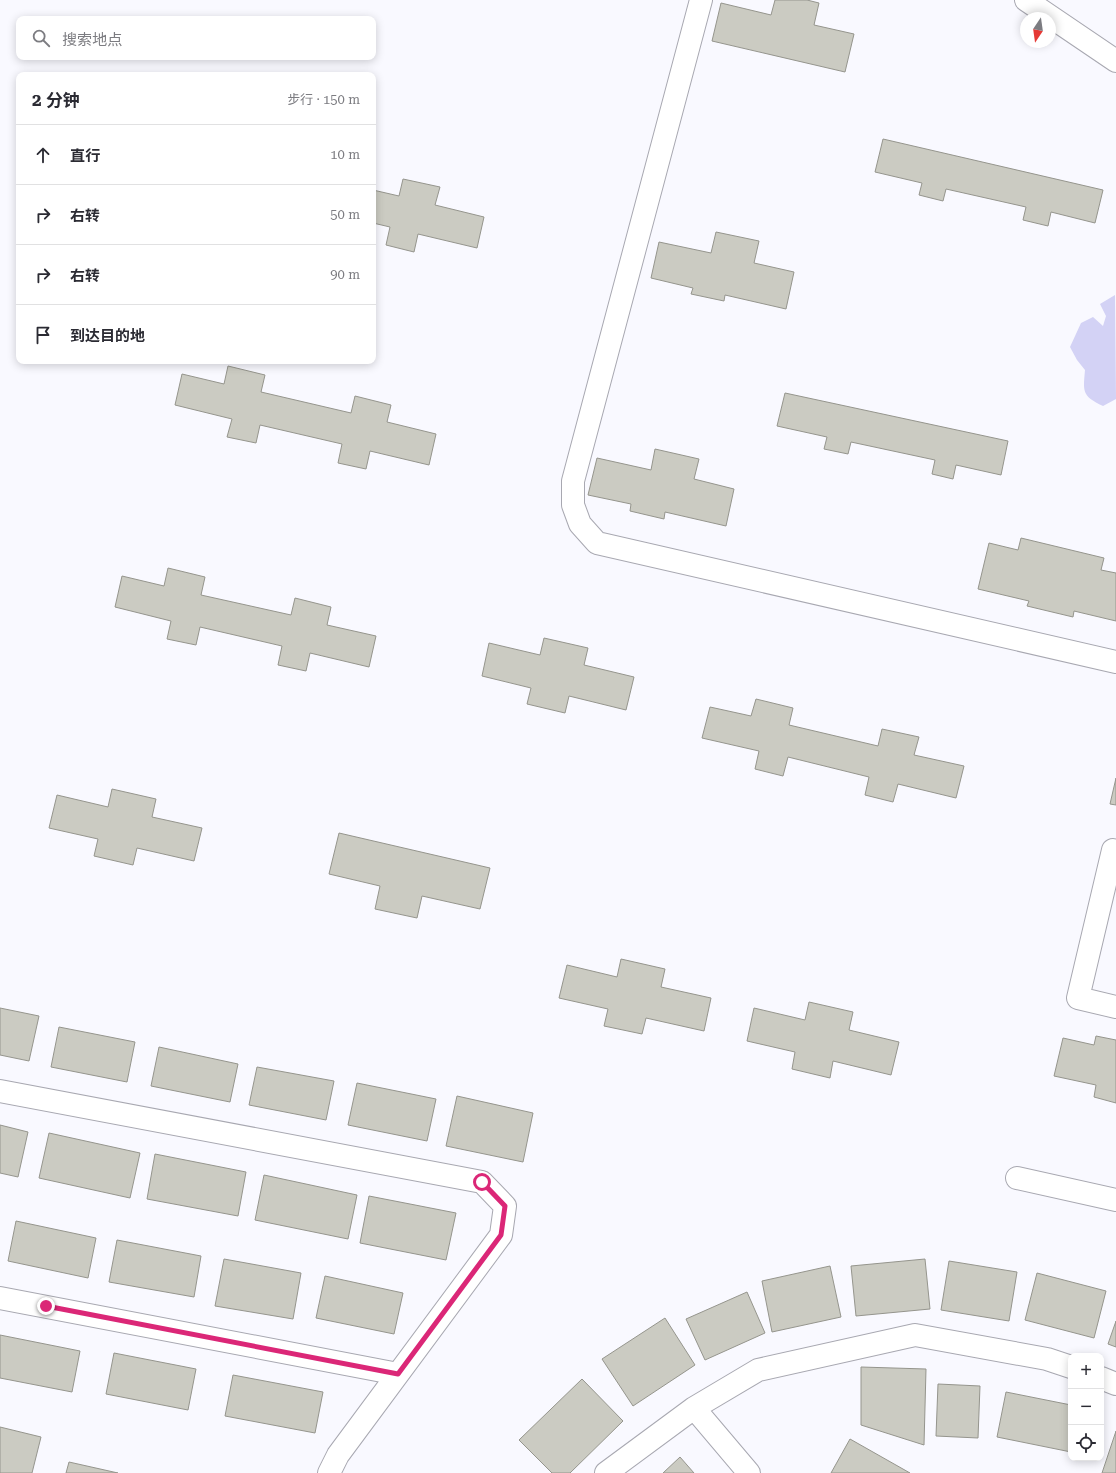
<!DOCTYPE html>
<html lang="zh">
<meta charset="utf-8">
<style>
:root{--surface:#fff;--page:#f7f7f7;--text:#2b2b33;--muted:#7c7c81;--line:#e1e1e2}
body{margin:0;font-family:"Roboto Serif","Noto Sans SC",serif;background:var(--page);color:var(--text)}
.controls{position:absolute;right:12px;bottom:12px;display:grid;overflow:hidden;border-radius:8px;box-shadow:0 2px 10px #0003}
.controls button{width:36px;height:36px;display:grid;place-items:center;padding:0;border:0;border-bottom:1px solid var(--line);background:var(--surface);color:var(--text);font:20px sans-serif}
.compass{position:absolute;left:1020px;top:12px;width:36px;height:36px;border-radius:50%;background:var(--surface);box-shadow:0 2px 10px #0003;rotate:193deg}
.stop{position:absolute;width:12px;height:12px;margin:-9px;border:3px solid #db2777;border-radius:50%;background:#fff}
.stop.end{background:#db2777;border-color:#fff;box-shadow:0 1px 4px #0008}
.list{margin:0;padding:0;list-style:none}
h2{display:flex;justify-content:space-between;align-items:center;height:52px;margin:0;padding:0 16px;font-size:17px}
h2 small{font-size:13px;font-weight:400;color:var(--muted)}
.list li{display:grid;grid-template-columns:26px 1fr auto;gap:12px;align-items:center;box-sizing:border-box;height:60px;padding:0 16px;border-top:1px solid var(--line)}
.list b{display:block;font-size:15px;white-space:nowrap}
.list em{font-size:13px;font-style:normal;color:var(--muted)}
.icon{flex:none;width:22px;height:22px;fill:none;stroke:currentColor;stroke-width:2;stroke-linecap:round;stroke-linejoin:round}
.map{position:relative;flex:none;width:1116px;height:1473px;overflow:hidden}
.search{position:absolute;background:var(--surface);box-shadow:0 2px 10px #0003;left:16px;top:16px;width:360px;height:44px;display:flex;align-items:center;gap:10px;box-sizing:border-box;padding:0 14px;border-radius:8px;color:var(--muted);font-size:15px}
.panel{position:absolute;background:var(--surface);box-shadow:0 2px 10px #0003;left:16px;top:72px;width:360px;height:292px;border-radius:8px}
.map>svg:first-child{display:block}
.green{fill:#d3d2f5}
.building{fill:#cbcbc2;stroke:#95958d}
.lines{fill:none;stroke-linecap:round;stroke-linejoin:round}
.minor-casing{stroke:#a8a8b1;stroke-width:24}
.minor{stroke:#fff;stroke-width:22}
.route{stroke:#db2777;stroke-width:5}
</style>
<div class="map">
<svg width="1116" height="1473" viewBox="0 0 1116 1473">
<rect width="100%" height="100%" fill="#f9f9ff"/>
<path class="green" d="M 1115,295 L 1116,399 L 1103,406 C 1082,396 1083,392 1085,370 L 1077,360 L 1070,347 L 1081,323 L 1093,317 L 1103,326 L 1106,316 L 1100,304 Z"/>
<path class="building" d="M 775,0 L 807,0 L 819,3 L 814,25 L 854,34 L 845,72 L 712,41 L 721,3 L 771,15 Z
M 883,139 L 1103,190 L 1095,223 L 1051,212 L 1048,226 L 1023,220 L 1026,207 L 946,189 L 943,201 L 919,195 L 922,183 L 875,172 Z
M 403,179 L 440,187 L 435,205 L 484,217 L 477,248 L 418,234 L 414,252 L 386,245 L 390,227 L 373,223 L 373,190 L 399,196 Z
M 716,232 L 759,241 L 754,263 L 794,272 L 786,309 L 725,295 L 724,301 L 691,294 L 693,288 L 651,278 L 659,242 L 711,253 Z
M 228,366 L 265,375 L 261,392 L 351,413 L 355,396 L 391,405 L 387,422 L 436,434 L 429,465 L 370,451 L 366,469 L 338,463 L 342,444 L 260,425 L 256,443 L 227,437 L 232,419 L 175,405 L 182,374 L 224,384 Z
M 785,393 L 1008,441 L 1001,475 L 956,465 L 953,479 L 932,474 L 935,460 L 851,442 L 848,454 L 824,449 L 827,437 L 777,426 Z
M 655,449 L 699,459 L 694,479 L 734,489 L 726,526 L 665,512 L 664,519 L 630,511 L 631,504 L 588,495 L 597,458 L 651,470 Z
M 1021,538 L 1104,558 L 1101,570 L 1116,573 L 1116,621 L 1074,611 L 1073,617 L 1027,606 L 1029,601 L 978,589 L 989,543 L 1018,550 Z
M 168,568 L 205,577 L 201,595 L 291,615 L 295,598 L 331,607 L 327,625 L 376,636 L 369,667 L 310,653 L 306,671 L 278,665 L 282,646 L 200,627 L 196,645 L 167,639 L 171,621 L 115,607 L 122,576 L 164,586 Z
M 544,638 L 588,648 L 584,665 L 634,677 L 626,710 L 569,696 L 565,713 L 527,704 L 531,688 L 482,676 L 489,643 L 540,655 Z
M 756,699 L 793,708 L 789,725 L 878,746 L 882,729 L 919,737 L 914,755 L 964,766 L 956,798 L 898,784 L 893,802 L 865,795 L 869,777 L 788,757 L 783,776 L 755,769 L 759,751 L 702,738 L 710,707 L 751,716 Z
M 1116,778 L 1116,805 L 1110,804 Z
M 112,789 L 156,799 L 152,817 L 202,828 L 194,861 L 137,848 L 133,865 L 94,856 L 98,839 L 49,828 L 57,795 L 108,807 Z
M 339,833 L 490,868 L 480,909 L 422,896 L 417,918 L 375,909 L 380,886 L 329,874 Z
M 621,959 L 665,969 L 661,987 L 711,998 L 704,1031 L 646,1018 L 642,1034 L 604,1026 L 608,1009 L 559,998 L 567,965 L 617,977 Z
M 809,1002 L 853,1012 L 849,1030 L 899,1042 L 891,1075 L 833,1061 L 830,1078 L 792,1069 L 795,1052 L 747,1041 L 754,1008 L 805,1020 Z
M 0,1008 L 39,1016 L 29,1061 L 0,1055 Z
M 59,1027 L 135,1042 L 127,1082 L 51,1067 Z
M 1096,1036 L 1116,1040 L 1116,1103 L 1094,1097 L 1096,1085 L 1054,1076 L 1063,1038 L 1094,1045 Z
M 159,1047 L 238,1064 L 230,1102 L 151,1086 Z
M 257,1067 L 334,1081 L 326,1120 L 249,1105 Z
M 357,1083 L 436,1099 L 427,1141 L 348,1125 Z
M 457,1096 L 533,1113 L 523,1162 L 446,1146 Z
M 0,1125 L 28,1132 L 18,1177 L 0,1173 Z
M 49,1133 L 140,1153 L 130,1198 L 39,1178 Z
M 155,1154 L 246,1172 L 238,1216 L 147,1199 Z
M 264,1175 L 357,1195 L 348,1239 L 255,1220 Z
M 369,1196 L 456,1213 L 446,1260 L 360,1243 Z
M 16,1221 L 96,1238 L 88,1278 L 8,1261 Z
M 117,1240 L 201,1256 L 194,1297 L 109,1282 Z
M 224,1259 L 301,1273 L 293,1319 L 215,1306 Z
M 925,1259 L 930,1309 L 856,1316 L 851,1266 Z
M 949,1261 L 1017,1272 L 1009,1321 L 941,1310 Z
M 830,1266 L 841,1317 L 772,1332 L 762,1281 Z
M 1037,1273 L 1106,1291 L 1094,1338 L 1025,1320 Z
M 325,1276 L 403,1293 L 394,1334 L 316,1318 Z
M 747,1292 L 765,1333 L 705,1360 L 686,1319 Z
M 665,1318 L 695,1365 L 633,1406 L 602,1359 Z
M 1116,1321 L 1116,1347 L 1108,1344 Z
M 0,1335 L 80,1351 L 72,1392 L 0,1378 Z
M 114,1353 L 196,1369 L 188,1410 L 106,1394 Z
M 861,1367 L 926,1369 L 924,1445 L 861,1425 Z
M 233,1375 L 323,1392 L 315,1433 L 225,1416 Z
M 582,1379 L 623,1421 L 570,1473 L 552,1473 L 519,1440 Z
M 938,1384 L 980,1386 L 978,1438 L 936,1436 Z
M 1006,1392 L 1071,1405 L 1071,1452 L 997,1437 Z
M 0,1427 L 41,1437 L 32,1473 L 0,1473 Z
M 1116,1431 L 1116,1473 L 1102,1473 Z
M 850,1439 L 910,1473 L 831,1473 Z
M 680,1457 L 694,1473 L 663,1473 Z
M 69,1462 L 118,1473 L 66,1473 Z"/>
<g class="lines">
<g class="minor-casing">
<path id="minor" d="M 701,0 L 573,481 L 573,505 L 580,524 L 597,543 L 1116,662
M 1026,0 L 1116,61
M 1116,851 L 1113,850 L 1078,998 L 1116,1007
M 0,1091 L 482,1182 L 505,1206 L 501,1235 L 338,1455 L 329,1473
M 1017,1178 L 1116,1200
M 0,1298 L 398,1374
M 1101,1378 L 1116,1384
M 694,1408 L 749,1473
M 606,1473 L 694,1408 L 758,1370 L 915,1335 L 1047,1359 L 1071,1367"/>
</g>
<use href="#minor" class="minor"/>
</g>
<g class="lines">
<path class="route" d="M 46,1306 L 398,1374 L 501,1235 L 505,1206 L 482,1182"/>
</g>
</svg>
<div class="controls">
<button>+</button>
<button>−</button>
<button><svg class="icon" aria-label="locate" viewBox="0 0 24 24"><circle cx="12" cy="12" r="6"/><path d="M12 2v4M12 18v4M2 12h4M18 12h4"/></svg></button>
</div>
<svg class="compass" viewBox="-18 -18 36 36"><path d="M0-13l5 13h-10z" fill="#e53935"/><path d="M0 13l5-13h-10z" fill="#7c7c81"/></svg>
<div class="stop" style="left:482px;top:1182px"></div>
<div class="stop end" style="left:46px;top:1306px"></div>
<div class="search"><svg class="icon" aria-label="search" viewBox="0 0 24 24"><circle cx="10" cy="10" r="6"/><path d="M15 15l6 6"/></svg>搜索地点</div>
<section class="panel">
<h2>2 分钟<small>步行 · 150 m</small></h2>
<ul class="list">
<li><svg class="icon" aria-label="ahead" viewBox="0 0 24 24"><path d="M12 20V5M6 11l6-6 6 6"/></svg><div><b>直行</b></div><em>10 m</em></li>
<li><svg class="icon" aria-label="right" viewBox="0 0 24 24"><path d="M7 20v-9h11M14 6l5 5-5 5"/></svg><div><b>右转</b></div><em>50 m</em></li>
<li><svg class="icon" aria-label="right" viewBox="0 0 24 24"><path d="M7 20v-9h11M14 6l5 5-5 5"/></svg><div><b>右转</b></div><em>90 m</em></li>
<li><svg class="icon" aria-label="arrive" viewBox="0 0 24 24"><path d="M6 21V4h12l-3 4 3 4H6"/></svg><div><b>到达目的地</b></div></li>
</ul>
</section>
</div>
